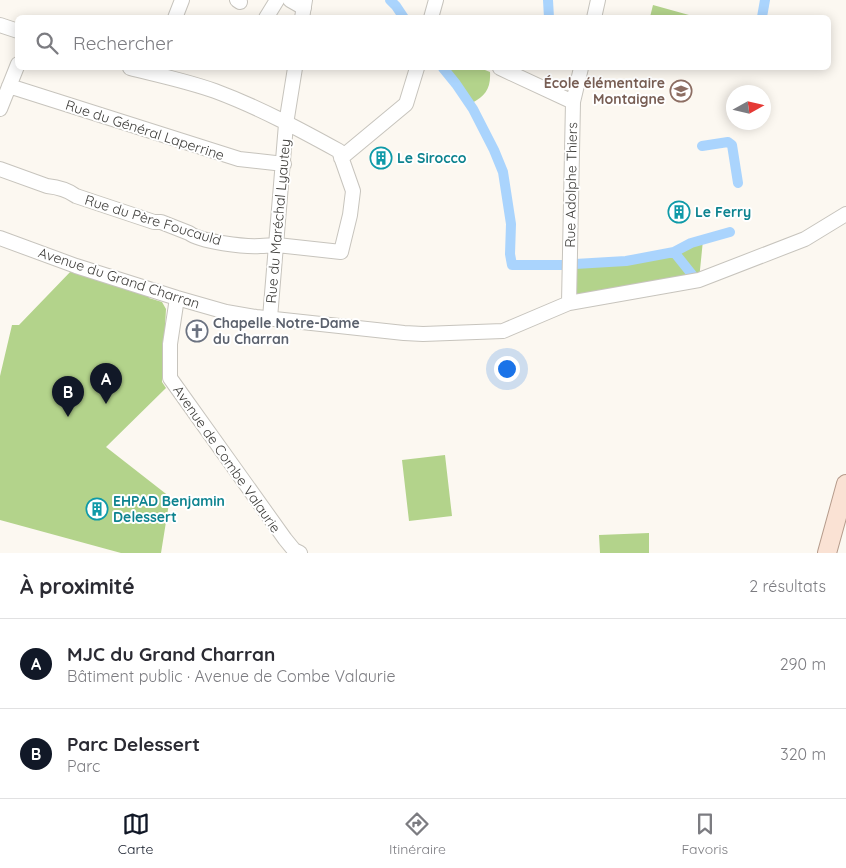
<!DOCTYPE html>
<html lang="fr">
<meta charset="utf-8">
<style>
:root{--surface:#fff;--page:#f7f7f7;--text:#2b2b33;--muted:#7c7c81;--line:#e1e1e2;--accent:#111827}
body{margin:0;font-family:Quicksand,sans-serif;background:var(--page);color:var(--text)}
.compass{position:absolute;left:726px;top:85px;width:45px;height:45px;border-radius:50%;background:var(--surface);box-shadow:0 2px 12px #0003;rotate:82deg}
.you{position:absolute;left:506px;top:368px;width:18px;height:18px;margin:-12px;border:4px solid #fff;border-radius:50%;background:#1a73e8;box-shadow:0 0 0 8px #1a73e833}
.badge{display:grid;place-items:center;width:32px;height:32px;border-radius:50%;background:var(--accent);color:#fff;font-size:16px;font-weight:700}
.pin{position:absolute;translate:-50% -41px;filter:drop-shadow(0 1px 2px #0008)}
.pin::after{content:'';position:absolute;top:26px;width:18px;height:15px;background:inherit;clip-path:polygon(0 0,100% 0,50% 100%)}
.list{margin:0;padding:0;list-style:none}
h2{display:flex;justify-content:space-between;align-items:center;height:65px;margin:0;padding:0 20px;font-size:21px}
h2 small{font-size:16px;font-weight:400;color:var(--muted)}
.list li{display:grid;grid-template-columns:32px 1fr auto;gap:15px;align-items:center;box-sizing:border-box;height:90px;padding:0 20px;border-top:1px solid var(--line)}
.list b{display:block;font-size:19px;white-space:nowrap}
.list p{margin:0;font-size:16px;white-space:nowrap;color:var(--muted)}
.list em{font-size:16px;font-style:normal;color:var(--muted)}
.icon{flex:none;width:28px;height:28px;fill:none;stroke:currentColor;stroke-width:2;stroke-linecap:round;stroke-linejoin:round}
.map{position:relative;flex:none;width:846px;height:553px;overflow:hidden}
.search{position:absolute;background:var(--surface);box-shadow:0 2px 12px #0003;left:15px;right:15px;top:15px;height:55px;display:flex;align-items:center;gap:12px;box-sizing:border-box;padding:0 18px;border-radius:8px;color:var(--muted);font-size:19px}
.sheet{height:245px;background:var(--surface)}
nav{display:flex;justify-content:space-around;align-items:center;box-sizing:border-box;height:70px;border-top:1px solid var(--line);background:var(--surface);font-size:14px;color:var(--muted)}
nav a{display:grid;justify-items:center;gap:2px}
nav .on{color:var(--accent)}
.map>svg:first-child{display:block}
.green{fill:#b3d38b}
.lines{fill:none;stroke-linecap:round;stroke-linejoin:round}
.canal{stroke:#aad4fd;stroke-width:10}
.minor-casing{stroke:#c7c4bd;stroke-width:16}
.major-casing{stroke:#b59b8b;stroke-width:20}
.minor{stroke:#fff;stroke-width:14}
.major{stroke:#fae2d4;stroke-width:18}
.labels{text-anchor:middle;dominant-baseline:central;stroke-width:4;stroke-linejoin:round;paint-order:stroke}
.education-label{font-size:14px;font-weight:bold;fill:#785e54;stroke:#fff;text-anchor:end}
.street-label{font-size:14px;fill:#3d3c39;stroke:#fff}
.culture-label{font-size:14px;font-weight:bold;fill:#0d838f;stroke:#fff;text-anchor:start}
.worship-label{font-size:14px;font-weight:bold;fill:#5b616d;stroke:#fff;text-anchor:start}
</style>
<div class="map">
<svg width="846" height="553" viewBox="0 0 846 553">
<rect width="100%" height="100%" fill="#fcf8f1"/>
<path class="green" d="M 653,5 L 689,15 L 689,17 L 650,17 Z
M 445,68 L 480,68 L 490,72 C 491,89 485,96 472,103 Z
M 703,240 L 699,280 L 569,303 L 575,264 L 626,261 L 674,252 L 691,243 Z
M 73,269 L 148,294 L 149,298 L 162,302 L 166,309 L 162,382 L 166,388 L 106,447 L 170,497 L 161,553 L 121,553 L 0,520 L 0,376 L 12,325 L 19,325 Z
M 445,455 L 452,516 L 409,521 L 402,460 Z
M 649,533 L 649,553 L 600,553 L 599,535 Z"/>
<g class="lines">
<path class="canal" d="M 390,0 L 396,6 L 404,18
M 548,0 L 549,18
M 762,17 L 765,0
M 443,68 L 456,84 L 473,109 L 494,150 L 503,172 L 511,224 L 510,254 L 512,265 L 564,265
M 702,146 L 728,142 L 732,145 L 738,183
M 674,252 L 694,277
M 575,264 L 626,261 L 674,252 L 691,243 L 730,232"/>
<g class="minor-casing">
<path id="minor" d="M 237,0 L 240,2
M 290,0 L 304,8
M 175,18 L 182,0
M 266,18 L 277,0
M 302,18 L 305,0
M 431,18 L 436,0
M 594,18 L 598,0
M 0,25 L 18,31
M 500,68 L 573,102
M 9,86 L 239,159 L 284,164
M 0,109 L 18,64
M 341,158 L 406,104 L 417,68
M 0,169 L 47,186 C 57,187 68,190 76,196 L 154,222 L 161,222 L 189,233 C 201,242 245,247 260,246 C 266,246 271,245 277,245 L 341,252 L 350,215 L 353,191 L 339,151 C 299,129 258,107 215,91 C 187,81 158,75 130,68
M 0,238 L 76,266 L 177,298 L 226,312 L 256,317 L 404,333 L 423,334 L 503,331 L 569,303 L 699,280 L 805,239 L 846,214
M 177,298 L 170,344 L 170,378 L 285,539 L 294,550 L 300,553
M 569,303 L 573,102 L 581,68
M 270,318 L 286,124 L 295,68"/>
</g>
<g class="major-casing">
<path id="major" d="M 827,553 L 846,484"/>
</g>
<use href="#minor" class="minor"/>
<use href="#major" class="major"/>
</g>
<defs>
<g id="school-ring" transform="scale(1.125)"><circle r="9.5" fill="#fff" stroke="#8d6e63" stroke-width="1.5"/><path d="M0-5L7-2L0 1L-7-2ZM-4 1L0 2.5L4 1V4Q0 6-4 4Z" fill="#8d6e63"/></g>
<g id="building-ring" transform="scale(1.125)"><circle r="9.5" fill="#fff" stroke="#0f9aa8" stroke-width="1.5"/><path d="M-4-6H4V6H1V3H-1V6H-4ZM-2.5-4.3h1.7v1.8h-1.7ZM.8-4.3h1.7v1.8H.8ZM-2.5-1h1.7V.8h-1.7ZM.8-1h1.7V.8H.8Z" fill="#0f9aa8"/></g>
<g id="church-ring" transform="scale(1.125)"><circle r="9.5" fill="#fff" stroke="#6b7280" stroke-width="1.5"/><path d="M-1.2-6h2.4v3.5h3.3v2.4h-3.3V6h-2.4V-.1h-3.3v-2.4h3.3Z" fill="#6b7280"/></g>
</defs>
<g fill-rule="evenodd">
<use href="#school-ring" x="681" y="91"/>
<use href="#building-ring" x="381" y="158"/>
<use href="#building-ring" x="679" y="212"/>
<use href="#church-ring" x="197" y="331"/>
<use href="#building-ring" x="97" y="509"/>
</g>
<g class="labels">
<g class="education-label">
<text x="665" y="83">École élémentaire<tspan x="665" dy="16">Montaigne</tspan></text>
</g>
<g class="street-label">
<text transform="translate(145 130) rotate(18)">Rue du Général Laperrine</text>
<text transform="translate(571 185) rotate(-89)">Rue Adolphe Thiers</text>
<text transform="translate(153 220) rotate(17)">Rue du Père Foucauld</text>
<text transform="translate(278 221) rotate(-85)">Rue du Maréchal Lyautey</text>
<text transform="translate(119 278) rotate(18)">Avenue du Grand Charran</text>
<text transform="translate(227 459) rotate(55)">Avenue de Combe Valaurie</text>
</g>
<g class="culture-label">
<text x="397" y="158">Le Sirocco</text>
<text x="695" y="212">Le Ferry</text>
<text x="113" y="501">EHPAD Benjamin<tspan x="113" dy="16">Delessert</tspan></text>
</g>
<g class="worship-label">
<text x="213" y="323">Chapelle Notre-Dame<tspan x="213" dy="16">du Charran</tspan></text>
</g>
</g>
</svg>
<svg class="compass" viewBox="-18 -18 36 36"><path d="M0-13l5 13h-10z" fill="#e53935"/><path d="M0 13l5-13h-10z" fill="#7c7c81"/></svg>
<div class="you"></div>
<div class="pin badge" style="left:106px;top:404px">A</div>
<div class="pin badge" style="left:68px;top:417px">B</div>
<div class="search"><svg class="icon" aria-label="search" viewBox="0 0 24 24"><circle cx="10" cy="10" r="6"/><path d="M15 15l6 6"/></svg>Rechercher</div>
</div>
<section class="sheet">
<h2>À proximité<small>2 résultats</small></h2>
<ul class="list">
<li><span class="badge">A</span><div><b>MJC du Grand Charran</b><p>Bâtiment public · Avenue de Combe Valaurie</p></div><em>290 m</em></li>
<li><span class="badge">B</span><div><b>Parc Delessert</b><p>Parc</p></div><em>320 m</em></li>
</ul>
</section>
<nav>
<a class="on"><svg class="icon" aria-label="map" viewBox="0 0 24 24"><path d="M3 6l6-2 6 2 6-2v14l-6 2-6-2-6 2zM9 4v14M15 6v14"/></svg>Carte</a>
<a><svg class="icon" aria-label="directions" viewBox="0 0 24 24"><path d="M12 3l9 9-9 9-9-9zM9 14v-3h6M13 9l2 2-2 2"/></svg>Itinéraire</a>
<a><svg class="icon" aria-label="saved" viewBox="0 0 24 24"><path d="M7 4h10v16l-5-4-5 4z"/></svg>Favoris</a>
</nav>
